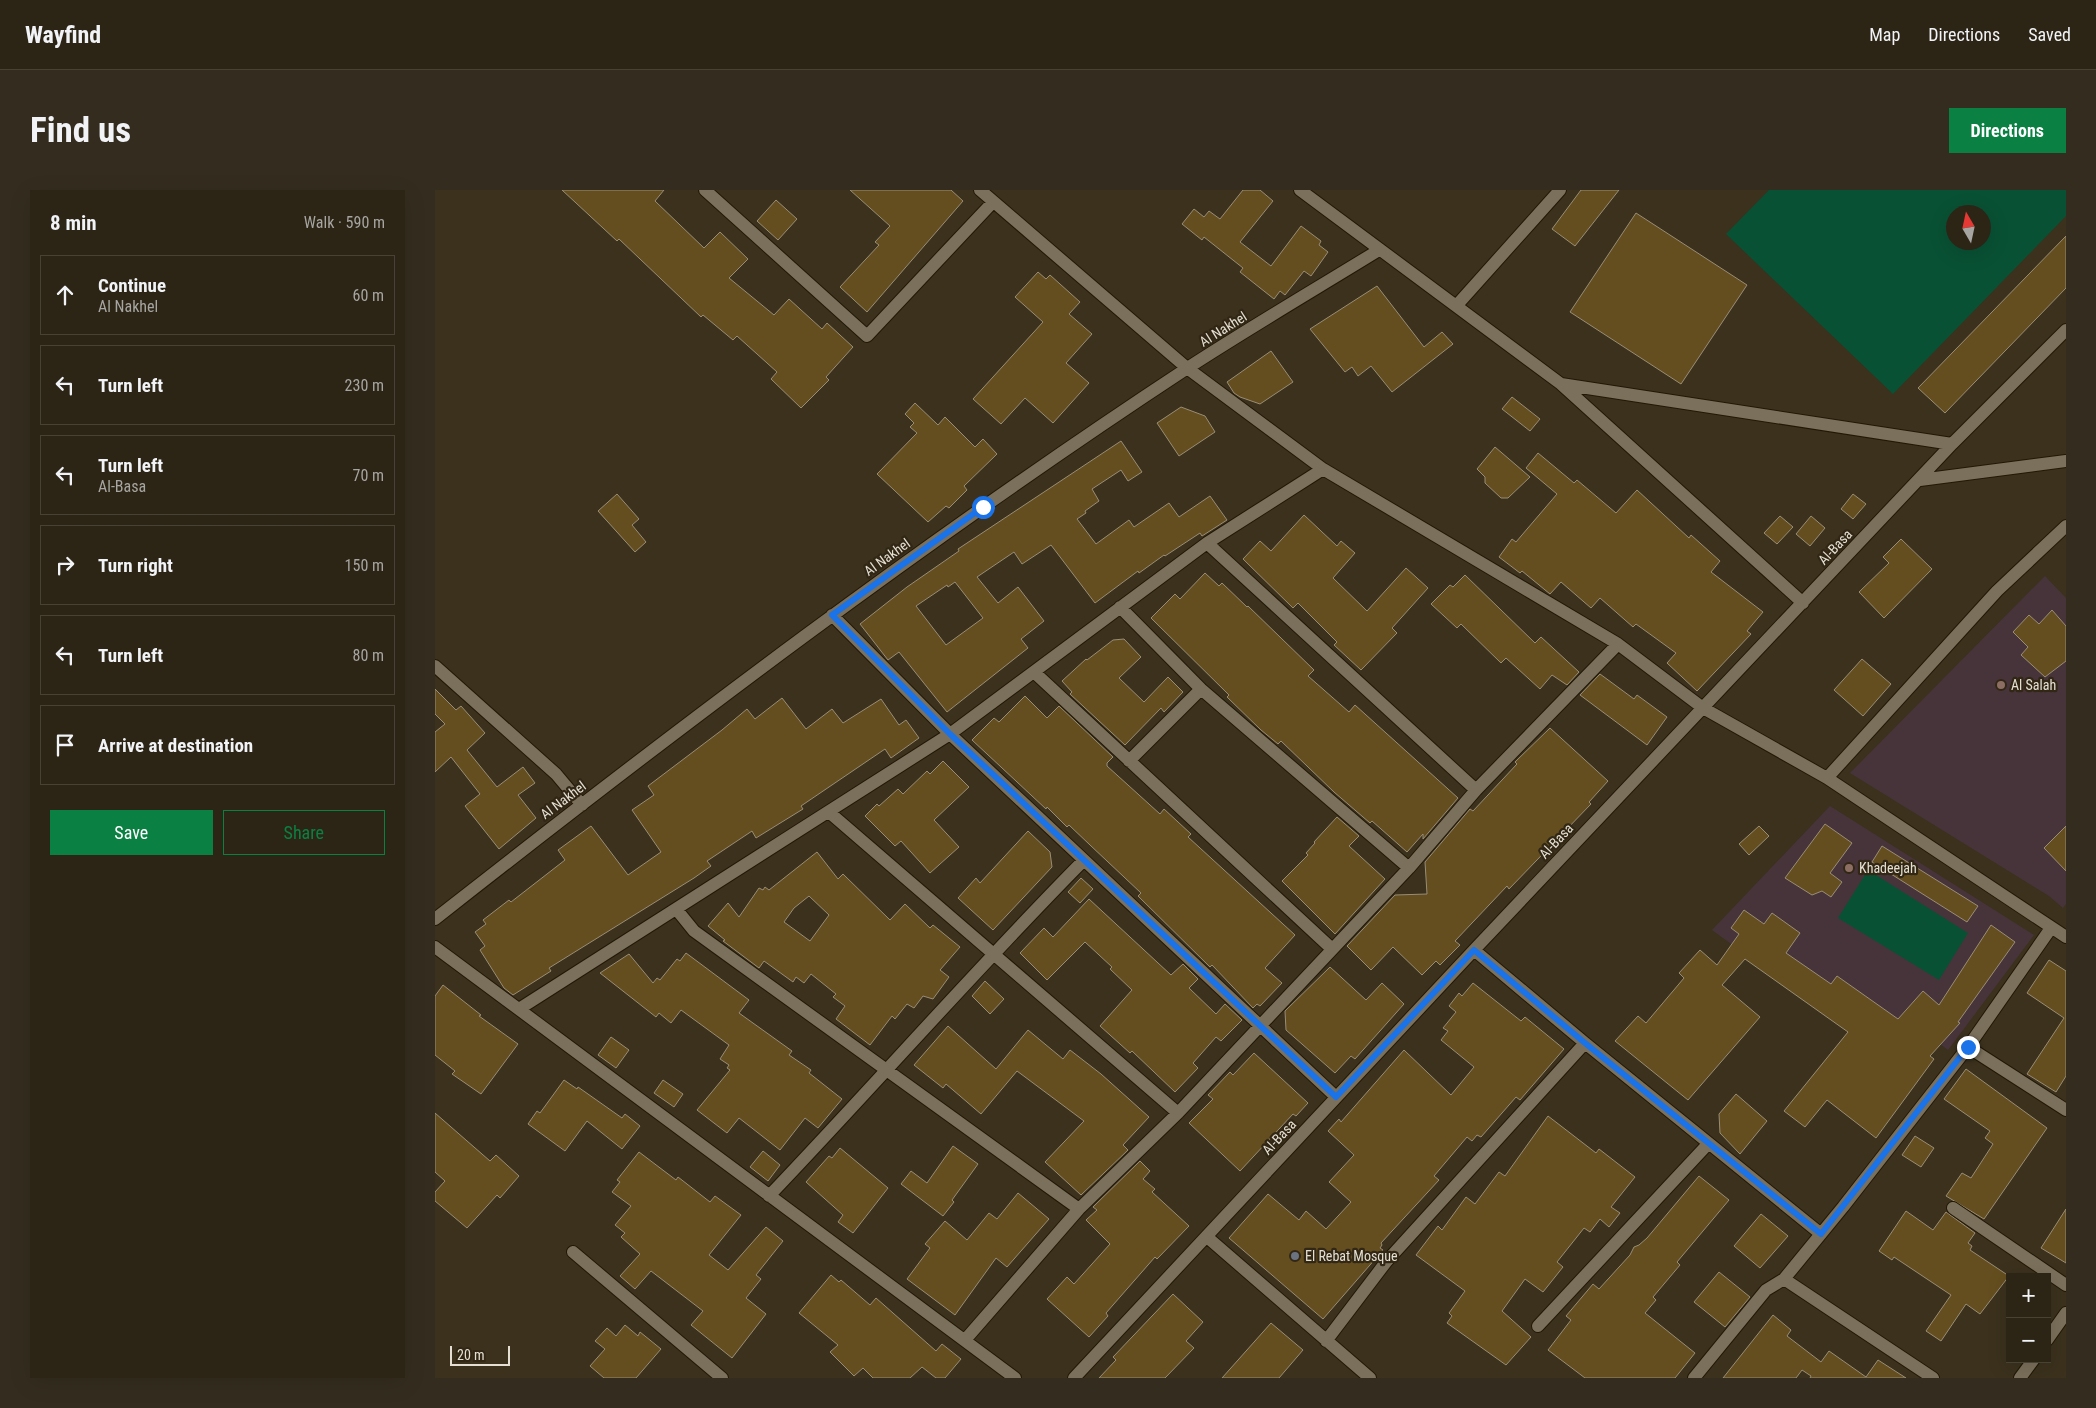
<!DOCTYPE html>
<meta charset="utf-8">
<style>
:root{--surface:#2c2516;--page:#342d1f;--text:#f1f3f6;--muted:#a6a5a1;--line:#484235;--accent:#0b8043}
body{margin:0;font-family:"Roboto Condensed",sans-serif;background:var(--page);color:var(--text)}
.controls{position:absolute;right:15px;bottom:15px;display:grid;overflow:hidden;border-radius:0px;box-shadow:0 5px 20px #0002}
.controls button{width:45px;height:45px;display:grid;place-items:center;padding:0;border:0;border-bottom:1px solid var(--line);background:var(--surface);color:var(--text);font:25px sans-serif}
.compass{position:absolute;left:1511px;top:15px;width:45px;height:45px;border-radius:50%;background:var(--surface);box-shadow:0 5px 20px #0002;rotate:351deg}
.scale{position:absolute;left:15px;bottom:12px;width:60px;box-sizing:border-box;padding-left:5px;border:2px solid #e5dfd3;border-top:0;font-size:14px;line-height:18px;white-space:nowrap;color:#e5dfd3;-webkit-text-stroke:4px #312714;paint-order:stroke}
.stop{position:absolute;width:15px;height:15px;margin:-11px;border:4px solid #1a73e8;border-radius:50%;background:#fff}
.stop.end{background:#1a73e8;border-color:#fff;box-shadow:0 1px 5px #0008}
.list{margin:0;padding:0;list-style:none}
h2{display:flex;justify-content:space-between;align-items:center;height:65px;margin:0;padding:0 20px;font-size:21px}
h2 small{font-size:16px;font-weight:400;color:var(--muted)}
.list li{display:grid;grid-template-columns:32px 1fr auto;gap:15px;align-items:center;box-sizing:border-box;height:80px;margin:0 10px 10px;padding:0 10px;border:1px solid var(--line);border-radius:0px}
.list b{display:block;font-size:19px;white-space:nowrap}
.list p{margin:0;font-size:16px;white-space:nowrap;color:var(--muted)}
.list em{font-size:16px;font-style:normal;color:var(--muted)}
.actions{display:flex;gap:10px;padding:15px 20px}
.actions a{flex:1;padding:11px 0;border:1px solid var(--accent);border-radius:0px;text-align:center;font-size:18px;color:var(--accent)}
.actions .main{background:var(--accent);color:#fff}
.icon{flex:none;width:28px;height:28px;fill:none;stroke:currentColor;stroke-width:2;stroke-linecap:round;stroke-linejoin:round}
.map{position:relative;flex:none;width:1631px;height:1188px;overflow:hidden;border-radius:0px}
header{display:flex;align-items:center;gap:30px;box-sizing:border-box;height:70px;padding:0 25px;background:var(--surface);border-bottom:1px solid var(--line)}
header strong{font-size:24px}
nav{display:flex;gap:28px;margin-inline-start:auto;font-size:18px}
.intro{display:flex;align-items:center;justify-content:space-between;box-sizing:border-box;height:120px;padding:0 30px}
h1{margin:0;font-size:35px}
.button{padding:12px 22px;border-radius:0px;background:var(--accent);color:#fff;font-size:18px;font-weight:700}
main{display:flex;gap:30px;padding:0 30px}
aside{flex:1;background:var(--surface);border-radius:0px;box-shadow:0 5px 20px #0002}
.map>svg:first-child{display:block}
.education{fill:#47343b}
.green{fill:#095134;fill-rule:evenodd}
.building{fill:#644e1f;stroke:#998d77;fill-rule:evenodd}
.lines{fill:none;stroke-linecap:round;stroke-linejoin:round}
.minor-casing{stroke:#221806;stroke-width:14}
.minor{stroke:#7b705b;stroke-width:12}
.route{stroke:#1a73e8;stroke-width:6}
.education-dot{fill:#8d6e63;stroke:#312714;stroke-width:2}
.worship-dot{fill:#6b7280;stroke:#312714;stroke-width:2}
.labels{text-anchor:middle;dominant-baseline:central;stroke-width:4.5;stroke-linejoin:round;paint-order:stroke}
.street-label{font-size:14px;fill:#e5dfd3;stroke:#312714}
.poi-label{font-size:14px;fill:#e5dfd3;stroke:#312714;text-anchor:start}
</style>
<header>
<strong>Wayfind</strong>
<nav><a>Map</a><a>Directions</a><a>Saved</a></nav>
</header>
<div class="intro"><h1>Find us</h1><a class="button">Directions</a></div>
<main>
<aside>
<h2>8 min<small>Walk · 590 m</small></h2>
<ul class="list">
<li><svg class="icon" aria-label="ahead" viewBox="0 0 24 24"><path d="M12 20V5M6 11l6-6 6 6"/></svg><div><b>Continue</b><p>Al Nakhel</p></div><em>60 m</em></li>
<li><svg class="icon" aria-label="left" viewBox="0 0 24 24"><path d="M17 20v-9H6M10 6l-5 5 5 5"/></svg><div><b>Turn left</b></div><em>230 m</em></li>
<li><svg class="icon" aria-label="left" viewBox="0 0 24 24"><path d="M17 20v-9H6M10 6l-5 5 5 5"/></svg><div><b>Turn left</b><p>Al-Basa</p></div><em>70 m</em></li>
<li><svg class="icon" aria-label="right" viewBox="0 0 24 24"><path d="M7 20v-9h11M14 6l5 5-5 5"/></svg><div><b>Turn right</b></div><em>150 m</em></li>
<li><svg class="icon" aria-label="left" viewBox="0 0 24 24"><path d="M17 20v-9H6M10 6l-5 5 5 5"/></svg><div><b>Turn left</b></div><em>80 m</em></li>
<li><svg class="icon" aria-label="arrive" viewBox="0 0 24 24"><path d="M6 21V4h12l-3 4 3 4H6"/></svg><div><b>Arrive at destination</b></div></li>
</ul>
<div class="actions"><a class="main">Save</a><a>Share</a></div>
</aside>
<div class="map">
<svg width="1631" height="1188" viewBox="0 0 1631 1188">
<rect width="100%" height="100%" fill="#3b311d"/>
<path class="education" d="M 1610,386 L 1631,408 L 1631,714 L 1628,718 L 1614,706 L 1415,583 Z
M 1395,616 L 1599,745 L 1513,860 L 1474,831 L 1446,863 L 1277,740 Z"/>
<path class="green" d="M 1334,0 L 1631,0 L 1631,26 L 1458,204 L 1291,44 ZM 1518,22 L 1548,22 L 1548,52 L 1518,52 Z
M 1433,680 L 1533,743 L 1504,790 L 1403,728 Z"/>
<path class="building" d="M 127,0 L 229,0 L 220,11 L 269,58 L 285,42 L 313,69 L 294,88 L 339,125 L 354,109 L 387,139 L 392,133 L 418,157 L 391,187 L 394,190 L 366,218 L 336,189 L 342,182 L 302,146 L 298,150 L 268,125 L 266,127 L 184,49 L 182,51 Z
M 415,0 L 516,0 L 528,11 L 432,122 L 405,97 L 444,55 L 440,52 L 455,36 Z
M 808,0 L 825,0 L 838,11 L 805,52 L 836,76 L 866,36 L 886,51 L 884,55 L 893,62 L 876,86 L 869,81 L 850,105 L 845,101 L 839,109 L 805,82 L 808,78 L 769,47 L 767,50 L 747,34 L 759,19 L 769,27 L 774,21 L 785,29 Z
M 1146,0 L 1184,0 L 1140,56 L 1117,39 Z
M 341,10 L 362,29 L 343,50 L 322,31 Z
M 1201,23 L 1312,95 L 1246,194 L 1135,122 Z
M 1631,46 L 1631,98 L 1510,223 L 1483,198 Z
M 603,82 L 611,89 L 615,85 L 645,112 L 634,124 L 657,144 L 631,173 L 654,193 L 618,233 L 590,208 L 566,234 L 538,209 L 608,132 L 580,107 Z
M 942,96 L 989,157 L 1007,142 L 1018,154 L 957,202 L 936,176 L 923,186 L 917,177 L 910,182 L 875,139 Z
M 836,161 L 858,192 L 825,214 L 805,207 L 799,203 L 792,192 Z
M 1077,207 L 1105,229 L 1095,241 L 1067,219 Z
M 480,213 L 503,235 L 510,227 L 540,257 L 548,249 L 562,264 L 529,296 L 532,300 L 514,318 L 511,316 L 493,332 L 442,284 L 482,243 L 475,237 L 479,233 L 470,224 Z
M 746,217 L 770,226 L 780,242 L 744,266 L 722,233 Z
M 686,251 L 707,282 L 693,291 L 686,280 L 657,299 L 664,311 L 650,321 L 651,323 L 642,329 L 661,354 L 694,330 L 699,337 L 734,313 L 744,327 L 775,306 L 792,330 L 767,346 L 765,343 L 730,366 L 729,365 L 704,383 L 703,381 L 660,413 L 616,355 L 587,374 L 579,362 L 542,387 L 563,413 L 583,397 L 609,431 L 586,449 L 593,458 L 512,522 L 464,462 L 453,470 L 425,434 L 472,397 L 524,361 L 523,359 ZM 520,392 L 548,428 L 511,455 L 481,416 L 512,395 L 513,397 Z
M 1060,257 L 1095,287 L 1073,308 L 1066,308 L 1050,293 L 1050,287 L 1042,279 Z
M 1103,263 L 1139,293 L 1142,290 L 1181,323 L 1202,300 L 1254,348 L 1256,345 L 1285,371 L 1276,382 L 1328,422 L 1312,441 L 1316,444 L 1262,501 L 1232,473 L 1241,463 L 1201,434 L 1198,437 L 1165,408 L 1156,418 L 1126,392 L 1115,404 L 1087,381 L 1085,383 L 1064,367 L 1077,349 L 1081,352 L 1122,304 L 1091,278 Z
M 182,304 L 204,329 L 197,335 L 211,352 L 200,362 L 163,321 Z
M 1418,304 L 1431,314 L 1418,329 L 1406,319 Z
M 869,325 L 902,356 L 906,351 L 920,363 L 898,388 L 932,421 L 971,378 L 993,398 L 957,438 L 962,443 L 926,480 L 899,455 L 902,452 L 863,413 L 858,418 L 808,369 L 825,351 L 836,361 Z
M 1345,326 L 1358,337 L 1342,354 L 1329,343 Z
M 1376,326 L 1390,338 L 1375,356 L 1361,344 Z
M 1466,349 L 1497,379 L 1449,428 L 1424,402 L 1454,373 L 1448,367 Z
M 770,383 L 784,396 L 787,393 L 812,417 L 813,416 L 879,480 L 873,486 L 914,522 L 920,515 L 1023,608 L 988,649 L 988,644 L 972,662 L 937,631 L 935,633 L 899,602 L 846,551 L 843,554 L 826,540 L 792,507 L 794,505 L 716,428 L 740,404 L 745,409 Z
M 1030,385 L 1100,453 L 1106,447 L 1144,482 L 1132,495 L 1117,485 L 1105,499 L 1071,468 L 1066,473 L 1026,434 L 1022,438 L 996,414 L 1015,395 L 1018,397 Z
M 1617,420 L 1631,436 L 1631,471 L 1610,487 L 1586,465 L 1593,457 L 1578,442 L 1594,425 L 1604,434 Z
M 689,449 L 706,467 L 684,488 L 709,512 L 733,487 L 748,502 L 729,522 L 726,518 L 690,555 L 635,504 L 637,502 L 627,491 L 651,469 L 652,470 L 678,450 Z
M 1427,469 L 1456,494 L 1428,526 L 1399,500 Z
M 1165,484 L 1199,509 L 1202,505 L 1232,527 L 1212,555 L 1145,505 Z
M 0,499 L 21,520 L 26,516 L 50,543 L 32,560 L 62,597 L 88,577 L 100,593 L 83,605 L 101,628 L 64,659 L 30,616 L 45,604 L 16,567 L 0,582 L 0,542 L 10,534 L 0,524 Z
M 590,506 L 612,528 L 624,516 L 678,567 L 672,573 L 672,576 L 725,624 L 729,619 L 756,644 L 753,647 L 860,745 L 830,778 L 847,793 L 825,816 L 822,814 L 818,818 L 777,775 L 775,777 L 703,706 L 706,703 L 655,655 L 634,635 L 632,637 L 612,617 L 611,619 L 537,550 L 559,528 L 564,532 Z
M 347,508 L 371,539 L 397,519 L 408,533 L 446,509 L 464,535 L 471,530 L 484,548 L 456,568 L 450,559 L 366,616 L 368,619 L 321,648 L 317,641 L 272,671 L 276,676 L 259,688 L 114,778 L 116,781 L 78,805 L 69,798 L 45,760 L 50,756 L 40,742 L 51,734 L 48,730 L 74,710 L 76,712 L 130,670 L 123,660 L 156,636 L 193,685 L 226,662 L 197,620 L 219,605 L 213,596 L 287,540 L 312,519 L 320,529 Z
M 1115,538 L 1173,591 L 1154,612 L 1156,614 L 1074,699 L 1072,696 L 1020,751 L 1025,755 L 1005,775 L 1001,771 L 987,785 L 958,757 L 936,780 L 912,756 L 960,705 L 992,704 L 990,672 L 1035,619 L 1038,621 L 1082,574 L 1080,572 Z
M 508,571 L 534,597 L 499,630 L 524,657 L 495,683 L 466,651 L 460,656 L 430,626 L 442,614 L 444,616 L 463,599 L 468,604 L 492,581 L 495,584 Z
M 902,627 L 924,646 L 914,656 L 950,689 L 900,744 L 847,691 L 873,665 L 871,663 L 880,653 L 879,652 Z
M 1390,634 L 1417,653 L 1395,683 L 1407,692 L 1396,707 L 1387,701 L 1377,705 L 1350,688 Z
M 1324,636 L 1334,646 L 1314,665 L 1304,654 Z
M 1631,636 L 1631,681 L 1609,658 Z
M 593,641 L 615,662 L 617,677 L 558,740 L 523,708 L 541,688 L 545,693 Z
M 1447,656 L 1543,716 L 1532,732 L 1437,672 Z
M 382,662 L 403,689 L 408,684 L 455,730 L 470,714 L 495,738 L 498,735 L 525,757 L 505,780 L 514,787 L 498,809 L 488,806 L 479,818 L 472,814 L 460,829 L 457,826 L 435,855 L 401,829 L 410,816 L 398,807 L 401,804 L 376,784 L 369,793 L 361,787 L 358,792 L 329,771 L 324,778 L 288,751 L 290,750 L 273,736 L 293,713 L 304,727 L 324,698 L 328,700 L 330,697 L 334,700 ZM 374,706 L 394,725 L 375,751 L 349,732 L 359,718 Z
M 646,688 L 658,699 L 645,713 L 633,702 Z
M 654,709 L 736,785 L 748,774 L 763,789 L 754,798 L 781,824 L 790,814 L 807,830 L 786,851 L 781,847 L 758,873 L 763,878 L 740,902 L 697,861 L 695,863 L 665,836 L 697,800 L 675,779 L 677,777 L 650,752 L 612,790 L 585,763 L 609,738 L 618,747 Z
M 1309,720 L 1329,734 L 1337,723 L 1365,743 L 1351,763 L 1396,794 L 1402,786 L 1463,829 L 1488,801 L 1504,815 L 1556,735 L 1580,752 L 1523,832 L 1525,833 L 1495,866 L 1499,869 L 1441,948 L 1392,910 L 1370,937 L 1349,921 L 1413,842 L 1310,769 L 1287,795 L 1325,827 L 1253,910 L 1180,851 L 1203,826 L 1211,833 L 1249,788 L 1244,783 L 1265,760 L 1282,775 L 1304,744 L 1296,738 Z
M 251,763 L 314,810 L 304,823 L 357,861 L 354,865 L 376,880 L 374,883 L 407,909 L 383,938 L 370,928 L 345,960 L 304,928 L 292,943 L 262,920 L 295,880 L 292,878 L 294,875 L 285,869 L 294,855 L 246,820 L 236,833 L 224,823 L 221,827 L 165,783 L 194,764 L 218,793 L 222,788 L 225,790 L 242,769 L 245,771 Z
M 1614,770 L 1631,781 L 1631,886 L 1621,902 L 1592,884 L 1629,828 L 1592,803 Z
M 895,777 L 931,810 L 947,793 L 969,814 L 920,869 L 916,866 L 900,883 L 851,840 L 850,821 Z
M 550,791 L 569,809 L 555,824 L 537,806 Z
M 1038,793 L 1086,831 L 1090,827 L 1129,859 L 1085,910 L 1081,907 L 1046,947 L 1042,945 L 1037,951 L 1032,947 L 999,986 L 1004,990 L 946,1053 L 947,1055 L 945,1058 L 948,1060 L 888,1129 L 794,1048 L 833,1004 L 864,1030 L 871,1021 L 891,1039 L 916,1012 L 894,992 L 919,965 L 893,941 L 904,929 L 906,932 L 969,860 L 1016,905 L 1039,877 L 1006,850 L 1013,841 L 1008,838 L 1021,822 L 1014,816 L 1024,803 L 1027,806 Z
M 8,795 L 46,825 L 44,826 L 83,854 L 46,904 L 17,884 L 20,881 L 0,865 L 0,806 Z
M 513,836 L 561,879 L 593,840 L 628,869 L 635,860 L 666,884 L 714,927 L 688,955 L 693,960 L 646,1005 L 610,972 L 649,931 L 582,881 L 546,924 L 511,894 L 508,898 L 479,875 Z
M 176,847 L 194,860 L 181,878 L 163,865 Z
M 819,863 L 873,913 L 861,926 L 858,924 L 805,981 L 754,933 L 778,909 L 773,905 L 795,882 L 798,885 Z
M 1531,879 L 1612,938 L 1549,1029 L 1511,1006 L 1527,983 L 1536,988 L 1558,954 L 1550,948 L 1555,941 L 1509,909 Z
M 129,890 L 142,899 L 143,897 L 187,928 L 190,924 L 205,936 L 187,959 L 152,931 L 130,961 L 93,934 L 102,921 L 105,923 Z
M 228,890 L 248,904 L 239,917 L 219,903 Z
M 1301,904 L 1332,931 L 1305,964 L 1285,943 L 1284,924 Z
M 0,923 L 55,971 L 61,965 L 84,986 L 65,1008 L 62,1005 L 32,1038 L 0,1011 L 0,1002 L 10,991 L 0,982 Z
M 1113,926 L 1161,963 L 1164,959 L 1200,987 L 1176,1017 L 1185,1023 L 1174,1037 L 1165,1029 L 1155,1042 L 1149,1038 L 1122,1072 L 1128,1077 L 1108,1102 L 1090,1089 L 1067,1121 L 1096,1147 L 1071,1175 L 1012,1133 L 1017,1126 L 1014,1123 L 1030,1101 L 981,1065 L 1003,1036 L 1007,1040 L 1031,1007 L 1040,1014 L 1064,982 L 1070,986 Z
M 1480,946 L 1499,958 L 1486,977 L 1467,965 Z
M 518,956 L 543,974 L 517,1010 L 519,1012 L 508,1026 L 466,994 L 476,981 L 492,993 Z
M 405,958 L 453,998 L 418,1043 L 403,1032 L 408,1025 L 371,992 L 394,966 L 397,968 Z
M 328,961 L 345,975 L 333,991 L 315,977 Z
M 204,962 L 241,990 L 243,987 L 275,1012 L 280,1006 L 306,1025 L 274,1065 L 293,1080 L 331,1037 L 348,1051 L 321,1085 L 326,1089 L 311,1108 L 331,1124 L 297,1168 L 256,1135 L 268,1121 L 216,1081 L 200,1099 L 185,1086 L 205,1064 L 186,1047 L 190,1043 L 180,1035 L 196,1016 L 177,1002 L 185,992 L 182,990 Z
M 705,971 L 715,981 L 708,989 L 720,999 L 717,1002 L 754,1036 L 722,1069 L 720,1067 L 671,1123 L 673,1126 L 654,1147 L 612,1109 L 632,1087 L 639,1094 L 675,1054 L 651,1030 L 662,1020 L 658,1017 Z
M 1264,986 L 1294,1010 L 1242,1072 L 1245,1075 L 1218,1107 L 1221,1110 L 1210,1123 L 1260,1163 L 1240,1188 L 1150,1188 L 1113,1160 L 1136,1130 L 1131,1126 L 1158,1094 L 1164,1099 L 1195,1065 L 1199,1057 L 1204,1055 L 1212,1048 Z
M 583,1003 L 614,1029 L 572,1077 L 561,1068 L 520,1125 L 472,1089 L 495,1058 L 490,1054 L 510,1031 L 532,1050 L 554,1023 L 562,1029 Z
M 1631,1019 L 1631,1073 L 1606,1058 Z
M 1471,1021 L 1498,1040 L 1511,1022 L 1540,1043 L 1533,1053 L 1537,1056 L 1535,1060 L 1574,1086 L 1545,1124 L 1531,1114 L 1506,1151 L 1491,1141 L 1516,1105 L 1459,1067 L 1457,1070 L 1444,1061 Z
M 1326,1024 L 1353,1046 L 1325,1078 L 1299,1056 Z
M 1284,1082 L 1315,1107 L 1290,1137 L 1259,1112 Z
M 396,1085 L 404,1092 L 406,1090 L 435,1115 L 441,1108 L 501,1161 L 507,1154 L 526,1169 L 510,1188 L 501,1188 L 487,1177 L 475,1188 L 438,1188 L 428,1178 L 419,1186 L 395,1162 L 403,1155 L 364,1123 Z
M 738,1104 L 768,1132 L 751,1151 L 759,1158 L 730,1188 L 664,1188 L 681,1170 L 678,1167 Z
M 1338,1125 L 1356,1140 L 1352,1146 L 1386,1172 L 1394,1161 L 1431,1187 L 1443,1170 L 1471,1188 L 1375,1188 L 1376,1186 L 1367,1180 L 1361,1188 L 1288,1188 Z
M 836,1133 L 868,1160 L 844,1188 L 787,1188 Z
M 190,1135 L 203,1146 L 205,1142 L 226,1159 L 201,1188 L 169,1188 L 155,1176 L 170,1159 L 160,1151 L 172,1138 L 181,1146 Z"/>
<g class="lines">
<g class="minor-casing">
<path id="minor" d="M 270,0 L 432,146 L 558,12
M 545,0 L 752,178 L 888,279
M 865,0 L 1126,194 L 1368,413
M 1022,115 L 1125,0
M 1126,194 L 1517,254
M 1485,290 L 1631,271
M 772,353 L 1041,600
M 685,417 L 766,499 L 974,678
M 397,425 L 515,544 L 901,907
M 0,476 L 121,584 L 147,615
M 600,483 L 896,758
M 694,571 L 766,499
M 1392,588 L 1562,401 L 1631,336
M 395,623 L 743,923
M 242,720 L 259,741 L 644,1019
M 0,729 C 244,537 491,350 751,179 C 814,138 879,100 944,60
M 0,757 L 580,1188
M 1039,760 L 1150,853 L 1386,1044
M 84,819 L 515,544 L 772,353 L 888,279 L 1183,454 L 1268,518 L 1392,588 L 1631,747
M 1533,857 L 1631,920
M 334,1006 C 440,895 541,779 649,670
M 1518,1018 L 1631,1095
M 772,1047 L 935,1188
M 138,1062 L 287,1188
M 1349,1089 L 1498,1188
M 1103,1136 L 1273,954
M 530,1150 L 644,1019 L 743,923 L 974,678 L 1041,600 L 1183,454
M 1612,1150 L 1631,1123
M 891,1151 L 951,1072 L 1150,853
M 639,1188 L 1039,760 L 1517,254 L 1631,140
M 1259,1188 L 1331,1100 L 1349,1089 L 1408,1017 L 1533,857 L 1616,738
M 1585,1188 L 1599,1169"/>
</g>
<use href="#minor" class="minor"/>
</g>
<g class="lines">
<path class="route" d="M 548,317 L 397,425 L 515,544 L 901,907 L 1039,760 L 1150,853 L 1386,1044 L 1533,857"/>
</g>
<g class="education-dot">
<circle cx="1566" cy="495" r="5"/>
<circle cx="1414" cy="678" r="5"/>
</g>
<circle class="worship-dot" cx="860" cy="1066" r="5"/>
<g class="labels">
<g class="street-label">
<text transform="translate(788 139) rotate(-32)">Al Nakhel</text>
<text transform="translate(1400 357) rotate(-47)">Al-Basa</text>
<text transform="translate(452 367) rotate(-36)">Al Nakhel</text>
<text transform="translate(128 610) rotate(-37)">Al Nakhel</text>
<text transform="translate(1121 651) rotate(-47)">Al-Basa</text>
<text transform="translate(844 947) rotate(-47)">Al-Basa</text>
</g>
<g class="poi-label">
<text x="1576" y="495">Al Salah</text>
<text x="1424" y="678">Khadeejah</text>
<text x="870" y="1066">El Rebat Mosque</text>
</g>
</g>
</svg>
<div class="controls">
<button>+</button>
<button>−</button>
</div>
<svg class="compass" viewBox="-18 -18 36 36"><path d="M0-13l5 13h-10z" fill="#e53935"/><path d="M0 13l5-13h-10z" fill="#a6a5a1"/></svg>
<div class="scale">20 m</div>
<div class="stop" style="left:548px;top:317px"></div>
<div class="stop end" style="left:1533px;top:857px"></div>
</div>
</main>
